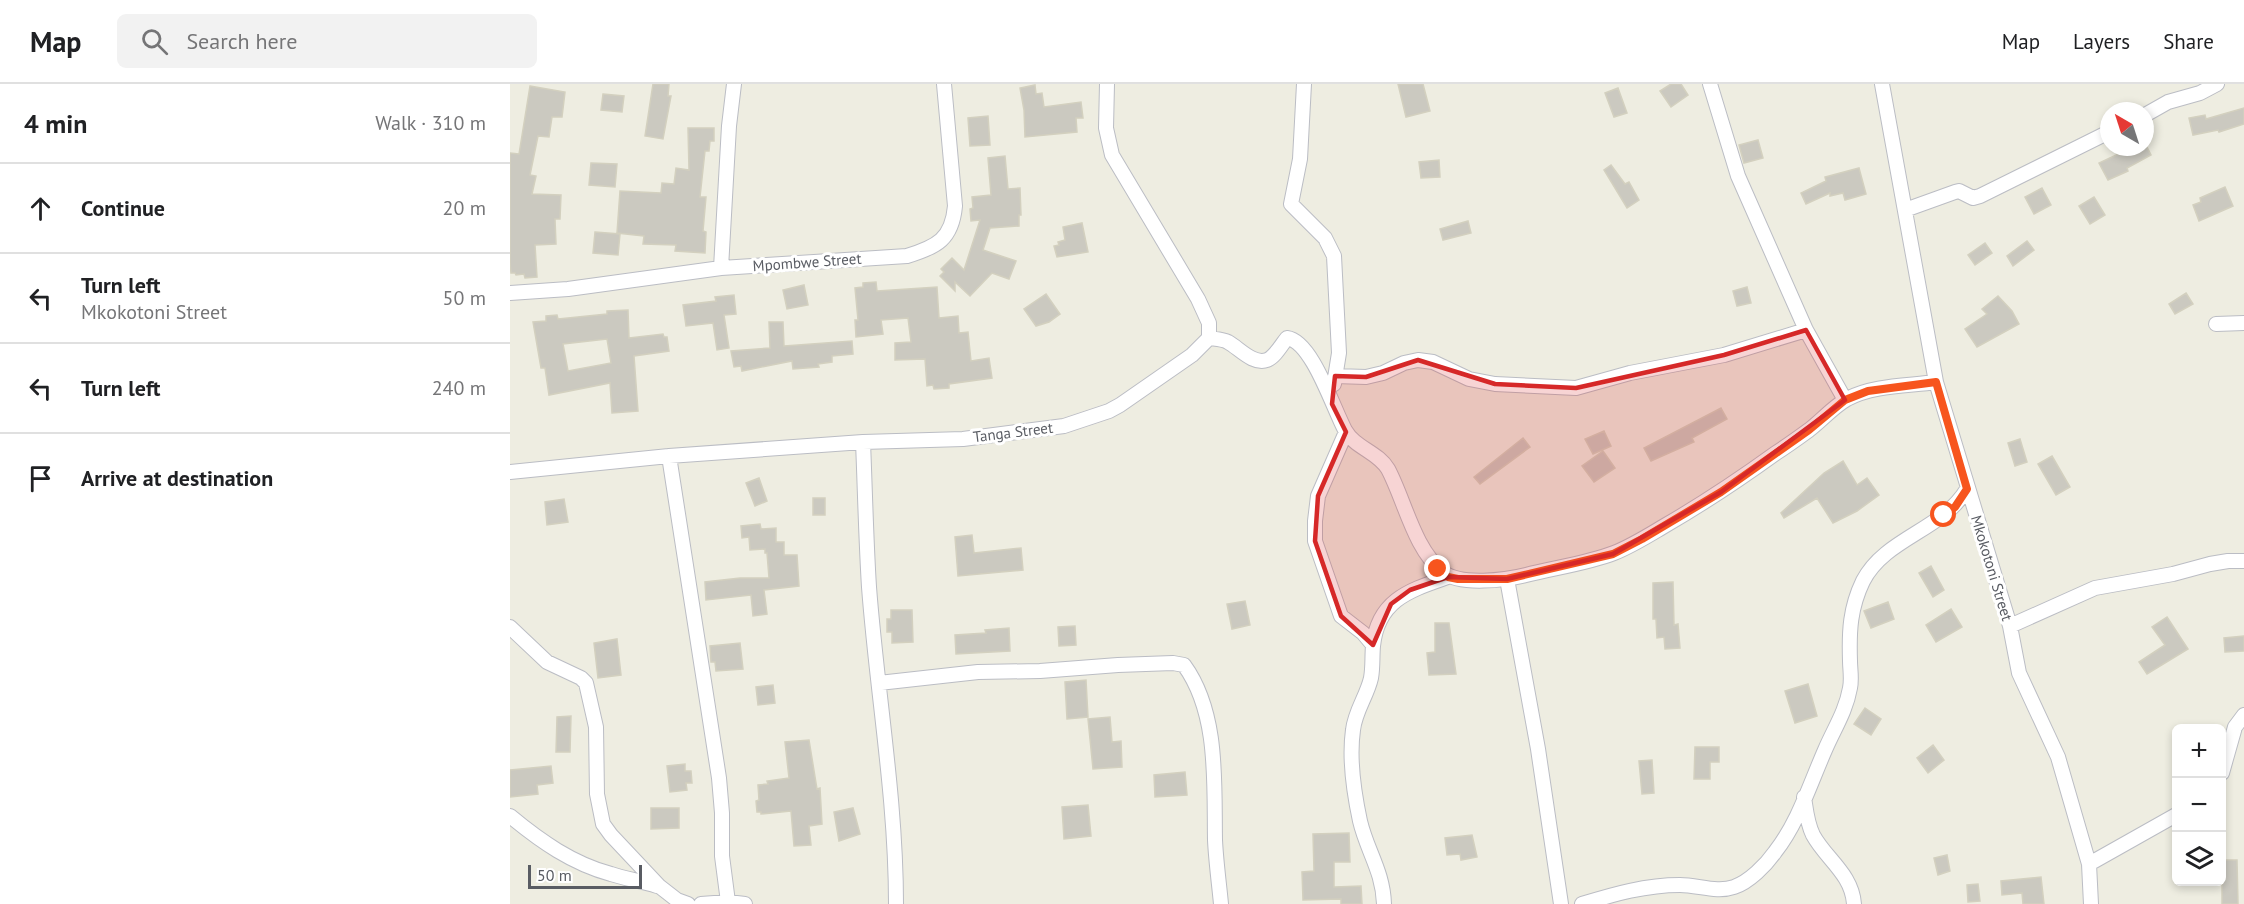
<!DOCTYPE html>
<meta charset="utf-8">
<style>
:root{--surface:#fff;--page:#f2f2f2;--text:#202124;--muted:#757577;--line:#e0e0e0}
body{margin:0;font-family:"PT Sans",sans-serif;background:var(--page);color:var(--text)}
.controls{position:absolute;right:18px;bottom:18px;display:grid;overflow:hidden;border-radius:9px;box-shadow:0 3px 9px #0003}
.controls button{width:54px;height:54px;display:grid;place-items:center;padding:0;border:0;border-bottom:2px solid var(--line);background:var(--surface);color:var(--text);font:30px sans-serif}
.compass{position:absolute;left:1590px;top:18px;width:54px;height:54px;border-radius:50%;background:var(--surface);box-shadow:0 3px 9px #0003;rotate:321deg}
.scale{position:absolute;left:18px;bottom:15px;width:114px;box-sizing:border-box;padding-left:6px;border:3px solid #595c63;border-top:0;font-size:16px;line-height:21px;white-space:nowrap;color:#595c63;-webkit-text-stroke:4px #fff;paint-order:stroke}
.stop{position:absolute;width:18px;height:18px;margin:-14px;border:4px solid #f7551e;border-radius:50%;background:#fff}
.stop.end{background:#f7551e;border-color:#fff;box-shadow:0 2px 6px #0008}
.list{margin:0;padding:0;list-style:none}
h2{display:flex;justify-content:space-between;align-items:center;height:78px;margin:0;padding:0 24px;font-size:26px}
h2 small{font-size:20px;font-weight:400;color:var(--muted)}
.list li{display:grid;grid-template-columns:39px 1fr auto;gap:18px;align-items:center;box-sizing:border-box;height:90px;padding:0 24px;border-top:2px solid var(--line)}
.list b{display:block;font-size:22px;white-space:nowrap}
.list p{margin:0;font-size:20px;white-space:nowrap;color:var(--muted)}
.list em{font-size:20px;font-style:normal;color:var(--muted)}
.icon{flex:none;width:33px;height:33px;fill:none;stroke:currentColor;stroke-width:2;stroke-linecap:round;stroke-linejoin:round}
.map{position:relative;flex:none;width:1734px;height:820px;overflow:hidden}
header{display:flex;align-items:center;gap:36px;box-sizing:border-box;height:84px;padding:0 30px;background:var(--surface);border-bottom:2px solid var(--line)}
header strong{font-size:28px}
nav{display:flex;gap:33px;margin-inline-start:auto;font-size:21px}
.search{width:420px;height:54px;background:var(--page);display:flex;align-items:center;gap:15px;box-sizing:border-box;padding:0 21px;border-radius:9px;color:var(--muted);font-size:22px}
main{display:flex}
aside{flex:1;background:var(--surface)}
.map>svg:first-child{display:block}
.building{fill:#cbc9c0;stroke:#d3d0bf;stroke-width:1.5;fill-rule:evenodd}
.lines{fill:none;stroke-linecap:round;stroke-linejoin:round}
.minor-casing{stroke:#bbbdc4;stroke-width:16}
.minor{stroke:#fff;stroke-width:14}
.route{stroke:#f7551e;stroke-width:8}
.marked{fill:#d62828;fill-opacity:0.2;stroke:#d62828;stroke-width:4.5;stroke-linejoin:round}
.labels{text-anchor:middle;dominant-baseline:central;stroke-width:6;stroke-linejoin:round;paint-order:stroke}
.street-label{font-size:15px;fill:#595c63;stroke:#fff}
</style>
<header>
<strong>Map</strong>
<div class="search"><svg class="icon" aria-label="search" viewBox="0 0 24 24"><circle cx="10" cy="10" r="6"/><path d="M15 15l6 6"/></svg>Search here</div>
<nav><a>Map</a><a>Layers</a><a>Share</a></nav>
</header>
<main>
<aside>
<h2>4 min<small>Walk · 310 m</small></h2>
<ul class="list">
<li><svg class="icon" aria-label="ahead" viewBox="0 0 24 24"><path d="M12 20V5M6 11l6-6 6 6"/></svg><div><b>Continue</b></div><em>20 m</em></li>
<li><svg class="icon" aria-label="left" viewBox="0 0 24 24"><path d="M17 20v-9H6M10 6l-5 5 5 5"/></svg><div><b>Turn left</b><p>Mkokotoni Street</p></div><em>50 m</em></li>
<li><svg class="icon" aria-label="left" viewBox="0 0 24 24"><path d="M17 20v-9H6M10 6l-5 5 5 5"/></svg><div><b>Turn left</b></div><em>240 m</em></li>
<li><svg class="icon" aria-label="arrive" viewBox="0 0 24 24"><path d="M6 21V4h12l-3 4 3 4H6"/></svg><div><b>Arrive at destination</b></div></li>
</ul>
</aside>
<div class="map">
<svg width="1734" height="820" viewBox="0 0 1734 820">
<rect width="100%" height="100%" fill="#eeede1"/>
<path class="building" d="M 143,0 L 159,0 L 158,12 L 161,12 L 153,55 L 135,52 Z
M 888,0 L 913,0 L 920,27 L 896,33 Z
M 1161,0 L 1171,0 L 1178,11 L 1161,23 L 1150,7 Z
M 525,1 L 526,10 L 532,9 L 534,23 L 571,18 L 573,34 L 566,34 L 567,48 L 515,53 L 514,26 L 510,4 Z
M 20,2 L 55,8 L 52,33 L 42,33 L 39,53 L 28,52 L 20,91 L 26,92 L 22,110 L 51,111 L 50,135 L 45,135 L 46,160 L 25,161 L 27,193 L 15,194 L 14,190 L 6,191 L 5,189 L 1,189 L 0,179 L 0,69 L 9,70 Z
M 1108,4 L 1117,29 L 1104,33 L 1095,9 Z
M 93,10 L 114,12 L 112,28 L 91,26 Z
M 1734,24 L 1734,40 L 1709,48 L 1708,46 L 1683,51 L 1679,34 L 1695,31 L 1696,35 Z
M 478,32 L 480,61 L 460,62 L 458,34 Z
M 178,44 L 204,44 L 204,57 L 200,57 L 199,67 L 195,67 L 190,113 L 196,113 L 193,147 L 196,148 L 195,169 L 165,167 L 166,161 L 133,160 L 134,152 L 107,149 L 110,107 L 151,109 L 152,99 L 164,100 L 166,84 L 179,86 Z
M 1248,56 L 1253,74 L 1234,79 L 1229,61 Z
M 1623,63 L 1637,63 L 1641,71 L 1617,84 L 1618,87 L 1598,96 L 1589,79 Z
M 495,72 L 498,105 L 510,104 L 511,131 L 509,131 L 509,142 L 480,144 L 473,166 L 506,177 L 499,195 L 482,189 L 460,212 L 445,198 L 445,207 L 430,192 L 434,188 L 431,185 L 442,174 L 454,186 L 470,136 L 461,137 L 460,125 L 463,124 L 462,113 L 481,111 L 478,74 Z
M 929,76 L 930,93 L 911,94 L 909,78 Z
M 81,79 L 107,80 L 105,103 L 79,101 Z
M 1101,81 L 1115,100 L 1119,98 L 1129,116 L 1117,124 L 1094,86 Z
M 1349,84 L 1356,110 L 1335,116 L 1333,109 L 1320,112 L 1320,109 L 1296,120 L 1291,109 L 1316,97 L 1315,93 Z
M 1715,103 L 1723,122 L 1689,137 L 1683,121 L 1691,118 L 1690,114 Z
M 1532,104 L 1541,121 L 1524,130 L 1515,113 Z
M 1584,113 L 1595,131 L 1580,140 L 1569,122 Z
M 958,137 L 961,149 L 933,156 L 930,145 Z
M 572,139 L 578,168 L 547,173 L 544,162 L 549,161 L 548,158 L 555,156 L 553,143 Z
M 85,148 L 110,150 L 108,171 L 83,169 Z
M 1517,157 L 1524,166 L 1503,182 L 1497,172 Z
M 1475,159 L 1482,169 L 1465,181 L 1458,171 Z
M 366,198 L 367,207 L 427,203 L 429,234 L 448,232 L 449,249 L 458,248 L 461,277 L 479,274 L 482,294 L 439,300 L 439,304 L 424,305 L 423,301 L 417,302 L 415,275 L 385,276 L 385,259 L 401,258 L 398,234 L 371,236 L 373,250 L 346,253 L 345,236 L 348,236 L 345,204 L 353,203 L 353,199 Z
M 294,201 L 298,221 L 277,225 L 273,206 Z
M 1237,203 L 1241,219 L 1227,222 L 1223,207 Z
M 1676,209 L 1683,220 L 1665,230 L 1659,220 Z
M 536,210 L 550,230 L 539,238 L 526,242 L 514,225 Z
M 224,211 L 226,230 L 214,231 L 219,264 L 207,266 L 203,239 L 176,242 L 173,221 L 206,217 L 205,213 Z
M 1488,212 L 1502,227 L 1509,240 L 1467,263 L 1455,245 L 1477,230 L 1472,225 Z
M 118,226 L 119,254 L 153,250 L 154,253 L 157,253 L 159,267 L 124,272 L 128,327 L 102,329 L 100,299 L 39,311 L 35,284 L 31,284 L 23,238 L 36,237 L 36,232 L 47,231 L 48,235 L 97,230 L 97,227 ZM 97,255 L 101,279 L 58,287 L 53,260 Z
M 259,238 L 273,238 L 274,262 L 342,257 L 343,270 L 322,272 L 322,278 L 308,280 L 309,283 L 283,285 L 282,277 L 232,287 L 231,282 L 224,283 L 221,267 L 260,264 Z
M 1211,324 L 1217,335 L 1182,354 L 1184,358 L 1141,377 L 1134,364 Z
M 1094,347 L 1101,362 L 1083,370 L 1075,355 Z
M 1013,354 L 1020,363 L 970,400 L 964,393 Z
M 1510,355 L 1517,378 L 1505,382 L 1498,359 Z
M 1093,367 L 1105,384 L 1084,398 L 1072,382 Z
M 1542,372 L 1560,403 L 1546,411 L 1528,380 Z
M 1333,377 L 1347,401 L 1357,394 L 1369,411 L 1347,427 L 1323,439 L 1307,414 L 1274,434 L 1271,429 L 1314,389 Z
M 249,394 L 257,417 L 245,422 L 236,399 Z
M 303,414 L 315,414 L 315,431 L 303,431 Z
M 54,415 L 58,438 L 37,441 L 35,418 Z
M 250,440 L 251,445 L 266,444 L 266,458 L 274,458 L 274,471 L 287,471 L 289,502 L 254,506 L 257,530 L 243,532 L 241,511 L 196,516 L 195,498 L 230,494 L 259,494 L 257,469 L 255,469 L 255,465 L 240,466 L 239,453 L 232,454 L 231,442 Z
M 462,451 L 464,469 L 511,464 L 513,486 L 448,492 L 445,453 Z
M 1421,482 L 1434,506 L 1423,513 L 1409,489 Z
M 1163,498 L 1164,541 L 1168,540 L 1170,564 L 1155,565 L 1154,553 L 1147,554 L 1146,535 L 1143,535 L 1143,499 Z
M 735,517 L 740,541 L 722,545 L 717,520 Z
M 1378,518 L 1384,535 L 1361,544 L 1354,527 Z
M 1441,525 L 1452,543 L 1426,558 L 1416,541 Z
M 381,526 L 402,526 L 403,558 L 382,559 L 382,548 L 377,548 L 377,535 L 381,535 Z
M 1657,533 L 1678,565 L 1637,590 L 1629,578 L 1655,561 L 1642,543 Z
M 925,539 L 939,539 L 946,590 L 919,591 L 917,569 L 925,568 Z
M 565,542 L 566,561 L 549,562 L 548,543 Z
M 499,544 L 500,567 L 446,570 L 445,551 L 476,549 L 475,546 Z
M 1734,552 L 1734,567 L 1715,568 L 1714,554 Z
M 107,555 L 111,591 L 88,594 L 84,559 Z
M 230,559 L 233,585 L 206,587 L 205,578 L 201,578 L 200,562 Z
M 576,596 L 578,633 L 557,635 L 555,598 Z
M 1298,600 L 1307,632 L 1285,639 L 1275,607 Z
M 263,601 L 265,619 L 248,621 L 246,603 Z
M 1355,624 L 1371,635 L 1361,651 L 1344,640 Z
M 61,632 L 60,668 L 46,668 L 47,633 Z
M 600,633 L 602,658 L 611,657 L 612,683 L 583,685 L 578,635 Z
M 299,656 L 307,705 L 310,704 L 312,740 L 299,742 L 301,761 L 284,762 L 281,727 L 251,730 L 251,728 L 247,728 L 246,717 L 249,716 L 248,701 L 258,700 L 257,697 L 279,694 L 275,658 Z
M 1423,661 L 1434,676 L 1418,689 L 1407,674 Z
M 1185,663 L 1209,663 L 1209,678 L 1200,678 L 1200,695 L 1184,695 Z
M 1142,676 L 1144,709 L 1132,710 L 1129,677 Z
M 175,680 L 175,687 L 181,687 L 182,699 L 176,699 L 177,706 L 160,708 L 157,682 Z
M 41,682 L 43,699 L 27,701 L 28,710 L 0,713 L 0,686 Z
M 675,688 L 677,711 L 645,713 L 644,691 Z
M 578,721 L 581,752 L 554,755 L 552,723 Z
M 141,724 L 169,724 L 169,744 L 141,745 Z
M 343,724 L 350,750 L 329,757 L 324,728 Z
M 839,749 L 840,778 L 824,778 L 824,803 L 851,802 L 852,820 L 831,820 L 831,815 L 793,816 L 792,788 L 804,787 L 803,750 Z
M 962,751 L 967,773 L 951,776 L 950,770 L 937,771 L 935,754 Z
M 1437,771 L 1440,787 L 1428,791 L 1424,774 Z
M 1712,776 L 1727,776 L 1728,820 L 1712,820 Z
M 1531,793 L 1534,820 L 1513,820 L 1512,809 L 1492,811 L 1491,797 Z
M 1468,800 L 1470,817 L 1458,818 L 1457,801 Z"/>
<g class="lines">
<g class="minor-casing">
<path id="minor" d="M 794,0 L 790,75 L 781,120 L 815,154 L 824,172 L 829,269 L 824,300
M 1200,0 L 1228,92 L 1296,246 L 1335,316
M 1372,0 L 1426,298 L 1500,542 L 1509,589 L 1548,673 L 1579,780 L 1581,820
M 1635,31 L 1658,18 L 1690,9 L 1707,0
M 1395,126 L 1445,108 L 1449,107 L 1463,114 L 1470,112 L 1599,48
M 211,184 L 219,42 L 224,0
M 0,209 L 58,205 L 211,184 L 397,172 C 427,163 442,155 445,122 L 434,0
M 1706,240 L 1734,239
M 699,254 C 705,255 712,255 718,258 C 729,264 743,281 757,276 C 765,273 772,260 777,254 C 802,257 823,324 835,346 C 845,364 868,368 878,385 C 895,417 904,465 933,488 C 950,502 996,496 1016,491 C 1043,484 1079,479 1104,469 C 1122,462 1139,451 1156,441 C 1194,419 1230,395 1266,369 C 1277,362 1288,354 1299,346 C 1312,336 1323,323 1337,315 C 1363,301 1398,302 1426,298
M 825,292 L 856,293 L 873,289 L 894,279 L 908,276 L 923,278 L 959,295 L 985,300 L 1066,304 L 1120,289 L 1214,271 L 1296,246
M 836,348 L 808,412 L 805,437 L 805,457 L 831,532 L 853,549 L 863,561
M 353,358 C 355,406 356,455 359,503 C 367,609 386,713 386,820
M 159,372 L 209,694 L 212,729 L 212,772 L 218,818
M 0,388 L 159,372 L 353,358 L 453,355 L 554,342 L 599,327 L 610,321 L 682,271 L 699,254 L 699,239 L 688,215 L 602,71 L 596,44 L 597,0
M 997,495 L 1028,665 L 1051,820
M 1500,542 L 1585,504 L 1663,490 L 1700,480 L 1718,477 L 1734,477
M 0,543 L 37,578 L 71,594 L 76,599 L 86,643 L 87,710 L 93,740 L 101,751 L 149,802 L 167,816 L 178,820
M 369,599 L 468,588 L 530,587 L 608,581 L 663,579 L 674,581 C 709,629 704,699 705,756 C 706,777 709,799 711,820
M 1712,689 L 1725,643 L 1734,631
M 1294,713 C 1296,726 1297,739 1303,751 C 1316,775 1342,790 1344,820
M 0,732 C 30,757 63,780 101,790 C 116,795 132,797 147,802
M 1579,780 L 1666,731
M 191,820 L 218,818 L 235,820
M 874,820 C 873,787 857,767 850,737 C 844,709 839,674 843,646 C 845,627 857,612 861,594 C 863,583 862,573 863,562 C 868,515 901,506 938,493
M 1072,820 C 1104,810 1136,801 1170,801 C 1188,801 1207,809 1224,803 C 1239,798 1256,781 1265,768 C 1288,739 1300,700 1315,666 C 1324,645 1336,627 1340,604 C 1342,595 1340,585 1340,577 C 1339,547 1340,524 1353,497 C 1375,454 1433,446 1457,405"/>
</g>
<use href="#minor" class="minor"/>
</g>
<g class="lines">
<path class="route" d="M 928,485 L 938,493 L 948,495 L 997,495 L 1103,470 L 1132,455 L 1211,408 L 1299,346 L 1335,316 L 1358,307 L 1426,298 L 1457,405 L 1445,423 L 1434,431"/>
</g>
<path class="marked" d="M 1296,246 L 1335,316 L 1211,408 L 1103,470 L 997,495 L 938,493 L 900,506 L 881,520 L 863,561 L 831,532 L 805,457 L 808,412 L 836,348 L 822,320 L 825,292 L 856,293 L 908,276 L 985,300 L 1066,304 L 1214,271 Z"/>
<g class="labels">
<g class="street-label">
<text transform="translate(297 178) rotate(-4)">Mpombwe Street</text>
<text transform="translate(503 348) rotate(-7)">Tanga Street</text>
<text transform="translate(1482 484) rotate(73)">Mkokotoni Street</text>
</g>
</g>
</svg>
<div class="controls">
<button>+</button>
<button>−</button>
<button><svg class="icon" aria-label="layers" viewBox="0 0 24 24"><path d="M12 4l9 5-9 5-9-5zM3 14l9 5 9-5"/></svg></button>
</div>
<svg class="compass" viewBox="-18 -18 36 36"><path d="M0-13l5 13h-10z" fill="#e53935"/><path d="M0 13l5-13h-10z" fill="#757577"/></svg>
<div class="scale">50 m</div>
<div class="stop" style="left:1434px;top:431px"></div>
<div class="stop end" style="left:928px;top:485px"></div>
</div>
</main>
